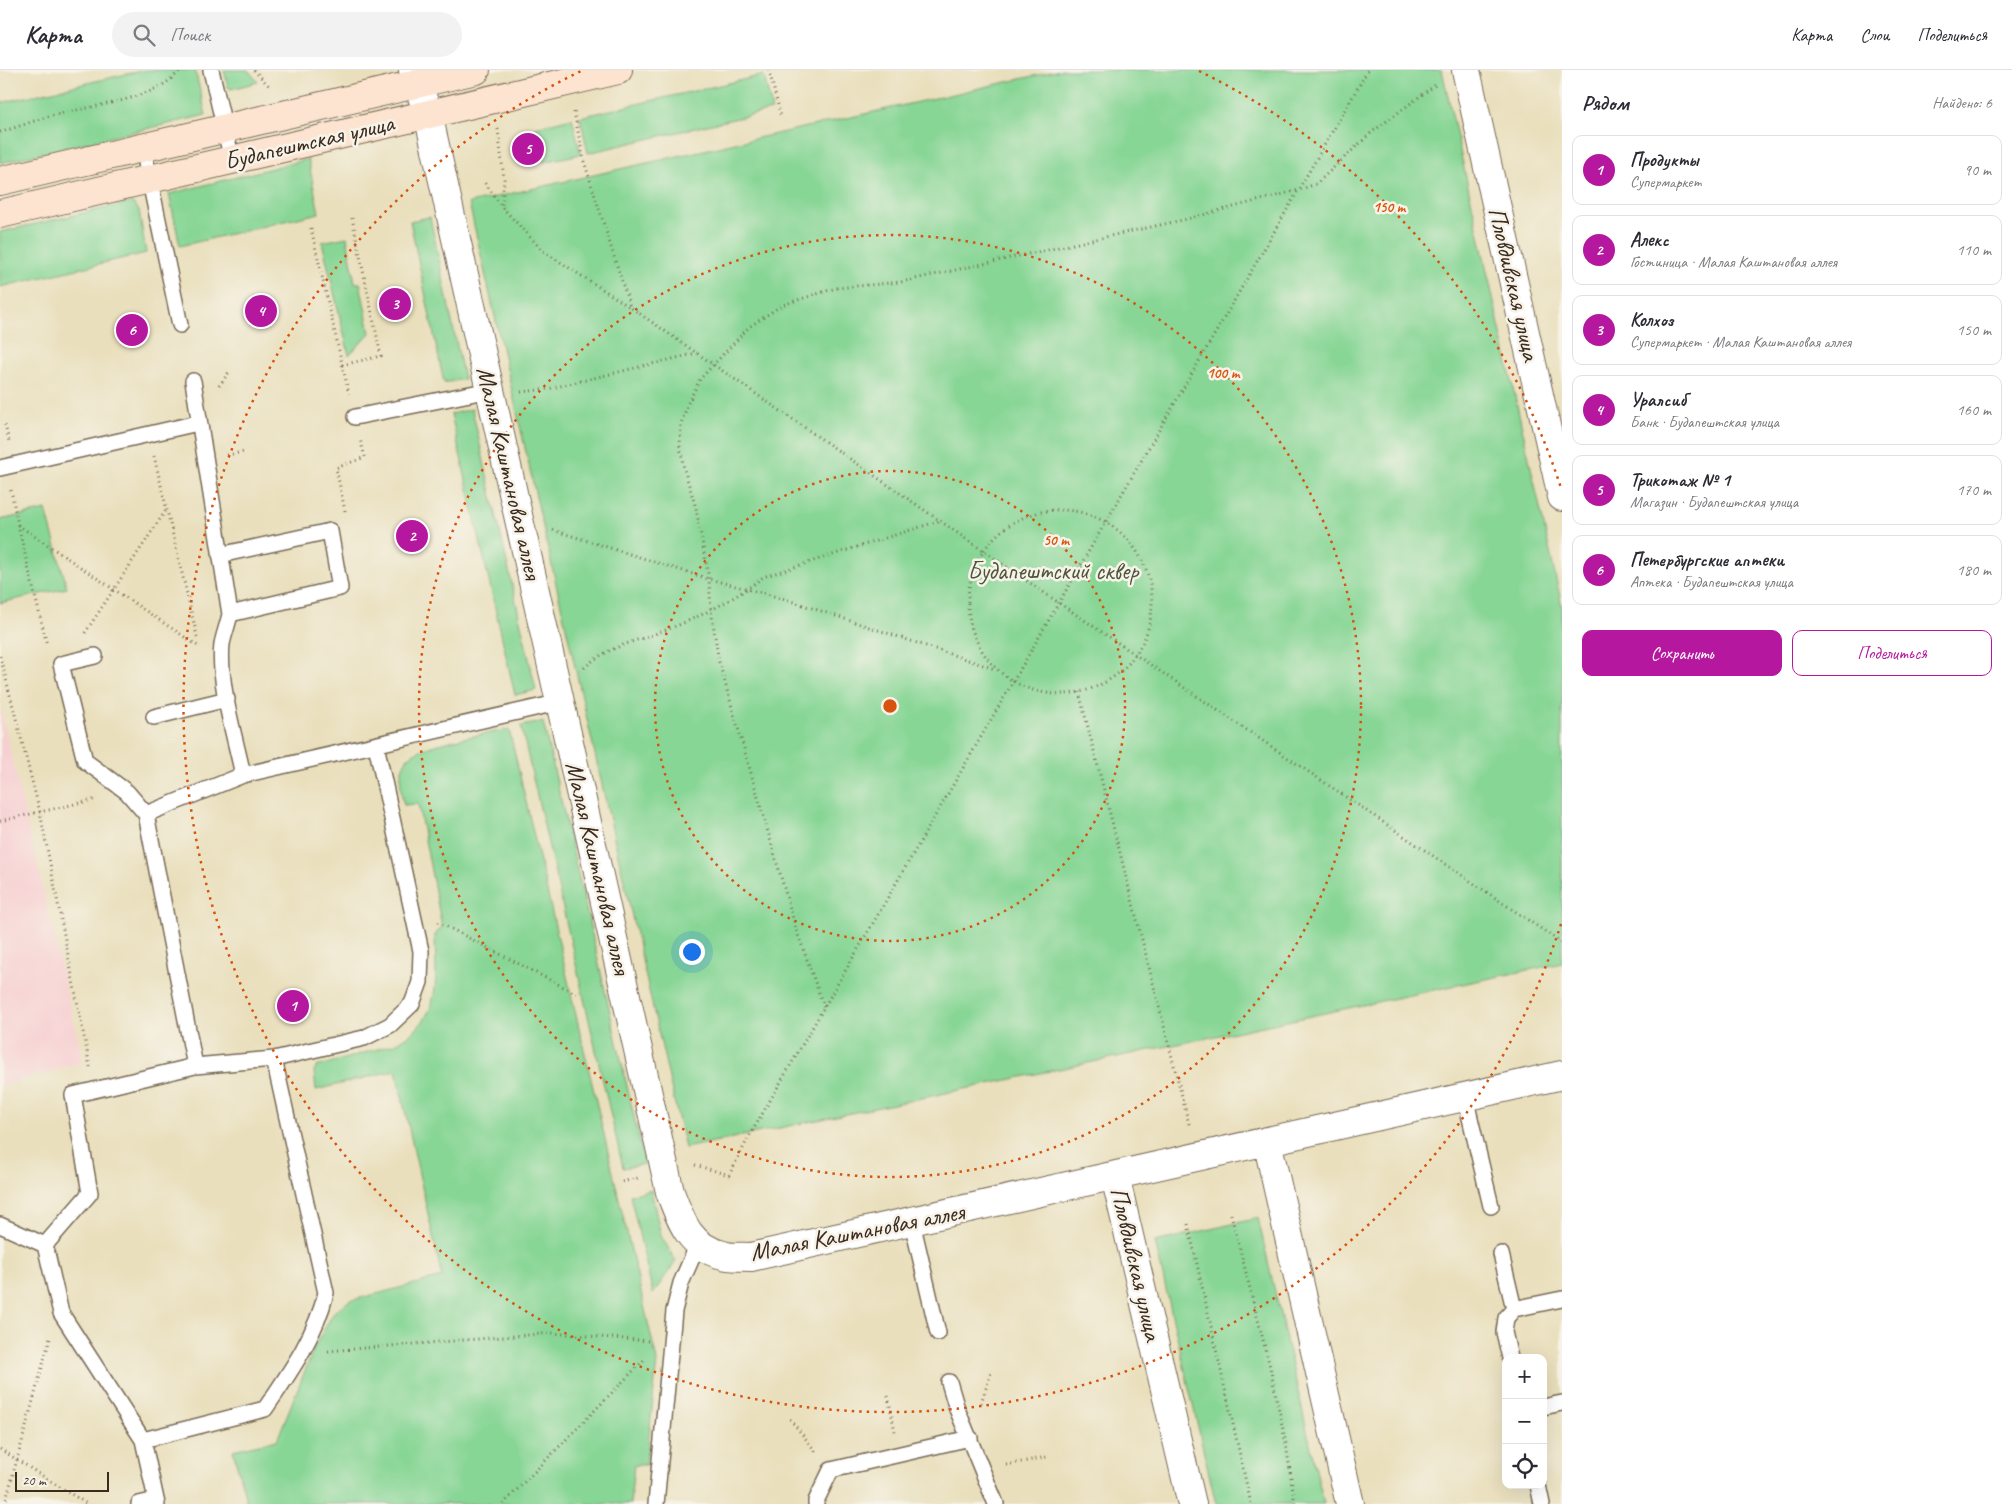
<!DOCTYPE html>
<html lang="ru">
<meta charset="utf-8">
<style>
:root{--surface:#fff;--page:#f2f2f3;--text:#2b2b33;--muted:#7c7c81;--line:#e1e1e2;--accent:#b5179e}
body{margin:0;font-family:Caveat,sans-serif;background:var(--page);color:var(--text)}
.controls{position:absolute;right:15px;bottom:15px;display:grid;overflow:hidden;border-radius:10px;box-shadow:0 5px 20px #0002}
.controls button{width:45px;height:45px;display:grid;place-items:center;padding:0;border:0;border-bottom:1px solid var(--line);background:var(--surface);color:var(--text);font:25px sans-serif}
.scale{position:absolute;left:15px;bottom:12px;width:94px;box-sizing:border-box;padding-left:5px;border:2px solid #3b2a1e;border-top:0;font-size:14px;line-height:18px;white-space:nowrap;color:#3b2a1e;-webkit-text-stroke:4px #f7f3e8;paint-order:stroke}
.you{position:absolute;left:691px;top:881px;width:18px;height:18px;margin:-12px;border:4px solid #fff;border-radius:50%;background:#1a73e8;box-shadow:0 0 0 8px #1a73e833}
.badge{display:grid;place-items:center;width:32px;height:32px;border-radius:50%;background:var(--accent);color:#fff;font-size:16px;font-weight:700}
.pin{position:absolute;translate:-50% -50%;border:2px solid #fff;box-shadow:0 1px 5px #0006}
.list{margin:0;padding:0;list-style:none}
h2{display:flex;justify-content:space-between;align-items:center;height:65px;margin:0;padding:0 20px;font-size:21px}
h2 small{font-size:16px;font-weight:400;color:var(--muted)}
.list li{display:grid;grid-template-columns:32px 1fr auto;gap:15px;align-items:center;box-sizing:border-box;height:70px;margin:0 10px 10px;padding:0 10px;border:1px solid var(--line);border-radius:10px}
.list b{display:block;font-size:19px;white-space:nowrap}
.list p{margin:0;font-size:16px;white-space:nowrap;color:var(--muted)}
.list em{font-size:16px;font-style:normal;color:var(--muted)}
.actions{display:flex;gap:10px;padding:15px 20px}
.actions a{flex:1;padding:11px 0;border:1px solid var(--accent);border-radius:10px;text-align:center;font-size:18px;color:var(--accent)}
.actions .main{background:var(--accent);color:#fff}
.icon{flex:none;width:28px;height:28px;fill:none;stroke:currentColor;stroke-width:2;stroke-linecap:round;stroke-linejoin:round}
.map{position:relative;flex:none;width:1562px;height:1434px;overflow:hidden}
header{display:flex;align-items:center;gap:30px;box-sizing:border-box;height:70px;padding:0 25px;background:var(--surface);border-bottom:1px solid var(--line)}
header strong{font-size:24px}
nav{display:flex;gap:28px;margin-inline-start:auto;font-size:18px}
.search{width:350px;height:45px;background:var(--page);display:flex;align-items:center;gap:12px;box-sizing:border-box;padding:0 18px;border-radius:28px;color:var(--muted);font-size:19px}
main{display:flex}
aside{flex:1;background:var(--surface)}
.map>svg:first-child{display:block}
.built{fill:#f7cfd2}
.green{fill:#87d695;stroke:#61805a}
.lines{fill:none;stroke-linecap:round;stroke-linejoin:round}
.lane-casing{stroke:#786955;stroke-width:18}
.street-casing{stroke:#786955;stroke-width:30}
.secondary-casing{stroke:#786955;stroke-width:30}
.path{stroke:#786955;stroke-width:3;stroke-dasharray:1 4;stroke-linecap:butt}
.lane{stroke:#fff;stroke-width:15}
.street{stroke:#fff;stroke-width:28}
.secondary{stroke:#fde4d1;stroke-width:28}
.ring{fill:none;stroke:#d7540e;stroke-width:2.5;stroke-dasharray:2.5 5}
.labels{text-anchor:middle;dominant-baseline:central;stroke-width:5;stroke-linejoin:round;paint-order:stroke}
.street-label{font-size:25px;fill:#3b2a1e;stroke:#f7f3e8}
.park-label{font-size:25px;fill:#4e553c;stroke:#f7f3e8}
.centre{fill:#d7540e;stroke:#f7f3e8;stroke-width:2.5}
.ring-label{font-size:15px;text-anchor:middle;font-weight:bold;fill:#d7540e;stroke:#f7f3e8;stroke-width:5;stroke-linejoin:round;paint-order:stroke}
</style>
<header>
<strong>Карта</strong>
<div class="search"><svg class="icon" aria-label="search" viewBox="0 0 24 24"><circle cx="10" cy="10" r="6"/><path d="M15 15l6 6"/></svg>Поиск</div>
<nav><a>Карта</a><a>Слои</a><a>Поделиться</a></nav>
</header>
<main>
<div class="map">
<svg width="1562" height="1434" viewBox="0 0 1562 1434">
<rect width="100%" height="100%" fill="#f7f3e8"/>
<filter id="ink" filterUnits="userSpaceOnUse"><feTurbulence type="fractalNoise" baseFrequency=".02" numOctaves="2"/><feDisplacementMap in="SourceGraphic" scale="10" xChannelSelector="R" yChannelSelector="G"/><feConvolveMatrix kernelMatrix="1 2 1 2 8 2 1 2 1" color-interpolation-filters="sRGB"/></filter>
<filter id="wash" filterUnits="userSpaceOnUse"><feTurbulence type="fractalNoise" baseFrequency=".0096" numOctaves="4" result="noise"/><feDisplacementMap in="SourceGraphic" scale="20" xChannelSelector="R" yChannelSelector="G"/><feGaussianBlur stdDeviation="1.12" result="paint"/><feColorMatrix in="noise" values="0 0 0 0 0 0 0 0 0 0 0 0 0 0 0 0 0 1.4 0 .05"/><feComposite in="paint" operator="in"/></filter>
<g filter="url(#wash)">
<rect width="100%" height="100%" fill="#e9dfbc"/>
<path class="built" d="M 0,637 L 80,978 L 81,993 L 0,1016 Z"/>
<path class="green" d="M 144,0 L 195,0 L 206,45 L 0,93 L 0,33 Z
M 224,0 L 248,0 L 258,12 L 231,19 L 228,17 Z
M 1060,0 L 1442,0 L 1562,536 L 1562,893 L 685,1078 L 469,133 Z
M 764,5 L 772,40 L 588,83 L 580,47 Z
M 572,48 L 581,84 L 543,92 L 535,57 Z
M 308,89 L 319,143 L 180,176 L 169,124 Z
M 132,132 L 139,140 L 146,183 L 0,217 L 0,162 Z
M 430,147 L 464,309 L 444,313 L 410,151 Z
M 347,167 L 355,213 L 360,213 L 370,263 L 349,285 L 322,172 Z
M 472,339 L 536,620 L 515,625 L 451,344 Z
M 46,440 L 67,518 L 0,533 L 0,450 Z
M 543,652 L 645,1094 L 623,1098 L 521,656 Z
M 509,659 L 657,1291 L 646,1395 L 634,1395 L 630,1434 L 247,1434 L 233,1380 L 277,1370 L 315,1276 L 334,1242 L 349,1231 L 442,1207 L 396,1000 L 316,1020 L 314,1001 L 316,997 L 395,974 C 443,949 436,911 435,865 L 442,857 L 418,734 L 404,735 C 400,721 397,700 409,687 C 423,673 488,664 509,659 Z
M 651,1120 L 661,1166 L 676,1191 L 653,1224 L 630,1125 Z
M 1258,1148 L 1324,1434 L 1216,1434 L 1155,1172 Z"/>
</g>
<g filter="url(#ink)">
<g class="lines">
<g class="lane-casing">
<path id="lane" d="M 211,0 L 232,90
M 143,78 L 180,255
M 193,311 L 230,544 C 228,554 224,564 222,574 C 218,613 235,667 243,705
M 355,347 L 490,320
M 0,398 L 198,353
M 220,485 L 330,461 L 340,518 L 230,544
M 95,586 L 61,594 L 85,691 L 127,722 L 146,744
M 154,647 L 227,629
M 274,989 L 195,996 L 146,744 L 243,705 L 561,632
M 1465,1027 L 1491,1136
M 912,1152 L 938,1263
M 0,1155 L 45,1175
M 1501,1184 L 1514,1239
M 1510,1288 L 1504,1262 L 1506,1248 L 1514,1239 L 1562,1229
M 949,1312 L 957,1339 L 996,1434
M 1543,1337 L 1562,1333
M 143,1370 L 61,1243 L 45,1175 L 90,1123 L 73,1025 L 195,996
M 1538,1415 L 1542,1434
M 139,1434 L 156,1430
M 157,1434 L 143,1370 L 265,1339 C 290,1302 315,1267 326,1223 L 274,989 L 364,968 L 390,955 L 412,934 L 420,912 L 421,881 L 376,675
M 656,1434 L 674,1241 L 681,1213 L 698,1174
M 816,1434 L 816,1431 L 831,1400 L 970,1368"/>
</g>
<g class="street-casing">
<path id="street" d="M 413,0 L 428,44 L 670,1122 C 681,1151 689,1177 723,1185 C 731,1188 742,1186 751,1187 L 1562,1005
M 1466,0 L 1562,427
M 1267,1071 L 1350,1434
M 1115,1106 L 1192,1434"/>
</g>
<g class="secondary-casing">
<path id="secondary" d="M 0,111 L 476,0
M 0,144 L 618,0"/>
</g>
<path class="path" d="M 254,0 L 271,18
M 769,0 L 781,47
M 574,42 L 584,91 L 630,237
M 498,59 L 504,109 L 502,135
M 0,62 C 20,57 39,48 59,44 C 94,35 157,30 180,0
M 485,113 L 502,137 L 543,181 L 630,237 L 1059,533 L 1562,873
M 311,158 L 349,324
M 342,295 L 381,286 L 352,148
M 219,316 L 229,302
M 521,322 L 548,319 L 697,283
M 5,355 L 9,371
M 227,385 L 244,382
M 154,386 L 198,570
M 11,420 L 18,455 L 47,575
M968 532a92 92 0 1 1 184 0a92 92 0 1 1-184 0Z
M 345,441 L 336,398 L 365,387 L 360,369
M 18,455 L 198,576
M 553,460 L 709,509 L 785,529 L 995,599
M 85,563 L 166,440
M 0,586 L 40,742 L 90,997
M 584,598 C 607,577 634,572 663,561 C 698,548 734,530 763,507 L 939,451
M 1079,622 L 1190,1058
M 0,751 L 97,729
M 438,852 L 577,924
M 824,937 L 796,859 L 719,592 L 711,540 L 709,509 L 696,438 L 684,399 L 680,376 L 681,354 L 688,333 L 700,309 L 749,257 L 782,235 L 836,218 L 901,212 L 1187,149 L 1299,120 L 1316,114 L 1372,62 L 1438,13
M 695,1095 L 729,1105 L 750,1065 L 1368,0
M 622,1112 L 638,1108
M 1231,1144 L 1270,1297 L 1286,1374 L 1295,1434
M 1188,1154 L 1251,1434
M 328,1281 L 552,1263 L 649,1271
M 888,1326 L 895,1362
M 981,1333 L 991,1303
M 790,1349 L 816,1382
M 0,1379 L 87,1434
M 1006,1395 L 1047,1387
M 5,1434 L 50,1268
M 503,1434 L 644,1290"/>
<use href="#lane" class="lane"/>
<use href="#street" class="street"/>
<use href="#secondary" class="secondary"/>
</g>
</g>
<g class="ring">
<circle cx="890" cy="636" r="235"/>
<circle cx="890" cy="636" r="471"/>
<path d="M1561 854A706 706 0 1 1 581 1M1199 1A706 706 0 0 1 1561 418"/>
</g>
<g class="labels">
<g class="street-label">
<text transform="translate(309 72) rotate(-13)">Будапештская улица</text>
<text transform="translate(1514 214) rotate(77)">Пловдивская улица</text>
<text transform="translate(509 403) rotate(77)">Малая Каштановая аллея</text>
<text transform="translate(598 798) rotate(77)">Малая Каштановая аллея</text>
<text transform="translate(857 1162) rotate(-11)">Малая Каштановая аллея</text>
<text transform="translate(1136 1194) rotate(77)">Пловдивская улица</text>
</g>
<g class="park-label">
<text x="1053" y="501">Будапештский сквер</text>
</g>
</g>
<circle cx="890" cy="636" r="8" class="centre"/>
<g class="ring-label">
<text x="1389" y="142">150 m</text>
<text x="1223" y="308">100 m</text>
<text x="1056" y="475">50 m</text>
</g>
</svg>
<div class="controls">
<button>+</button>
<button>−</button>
<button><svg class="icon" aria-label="locate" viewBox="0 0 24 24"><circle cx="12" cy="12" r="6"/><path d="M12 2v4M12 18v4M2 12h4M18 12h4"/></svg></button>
</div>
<div class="scale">20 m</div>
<div class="you"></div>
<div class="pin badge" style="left:293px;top:936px">1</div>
<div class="pin badge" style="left:412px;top:466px">2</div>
<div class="pin badge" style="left:395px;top:234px">3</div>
<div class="pin badge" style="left:261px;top:241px">4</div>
<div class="pin badge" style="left:528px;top:79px">5</div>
<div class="pin badge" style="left:132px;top:260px">6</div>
</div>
<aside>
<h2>Рядом<small>Найдено: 6</small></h2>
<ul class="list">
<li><span class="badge">1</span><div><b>Продукты</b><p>Супермаркет</p></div><em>90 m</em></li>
<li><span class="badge">2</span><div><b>Алекс</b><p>Гостиница · Малая Каштановая аллея</p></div><em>110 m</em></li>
<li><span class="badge">3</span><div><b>Колхоз</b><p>Супермаркет · Малая Каштановая аллея</p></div><em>150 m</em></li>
<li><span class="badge">4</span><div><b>Уралсиб</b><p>Банк · Будапештская улица</p></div><em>160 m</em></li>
<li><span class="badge">5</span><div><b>Трикотаж № 1</b><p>Магазин · Будапештская улица</p></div><em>170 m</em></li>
<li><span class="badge">6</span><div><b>Петербургские аптеки</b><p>Аптека · Будапештская улица</p></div><em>180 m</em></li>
</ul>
<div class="actions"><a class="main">Сохранить</a><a>Поделиться</a></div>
</aside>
</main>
